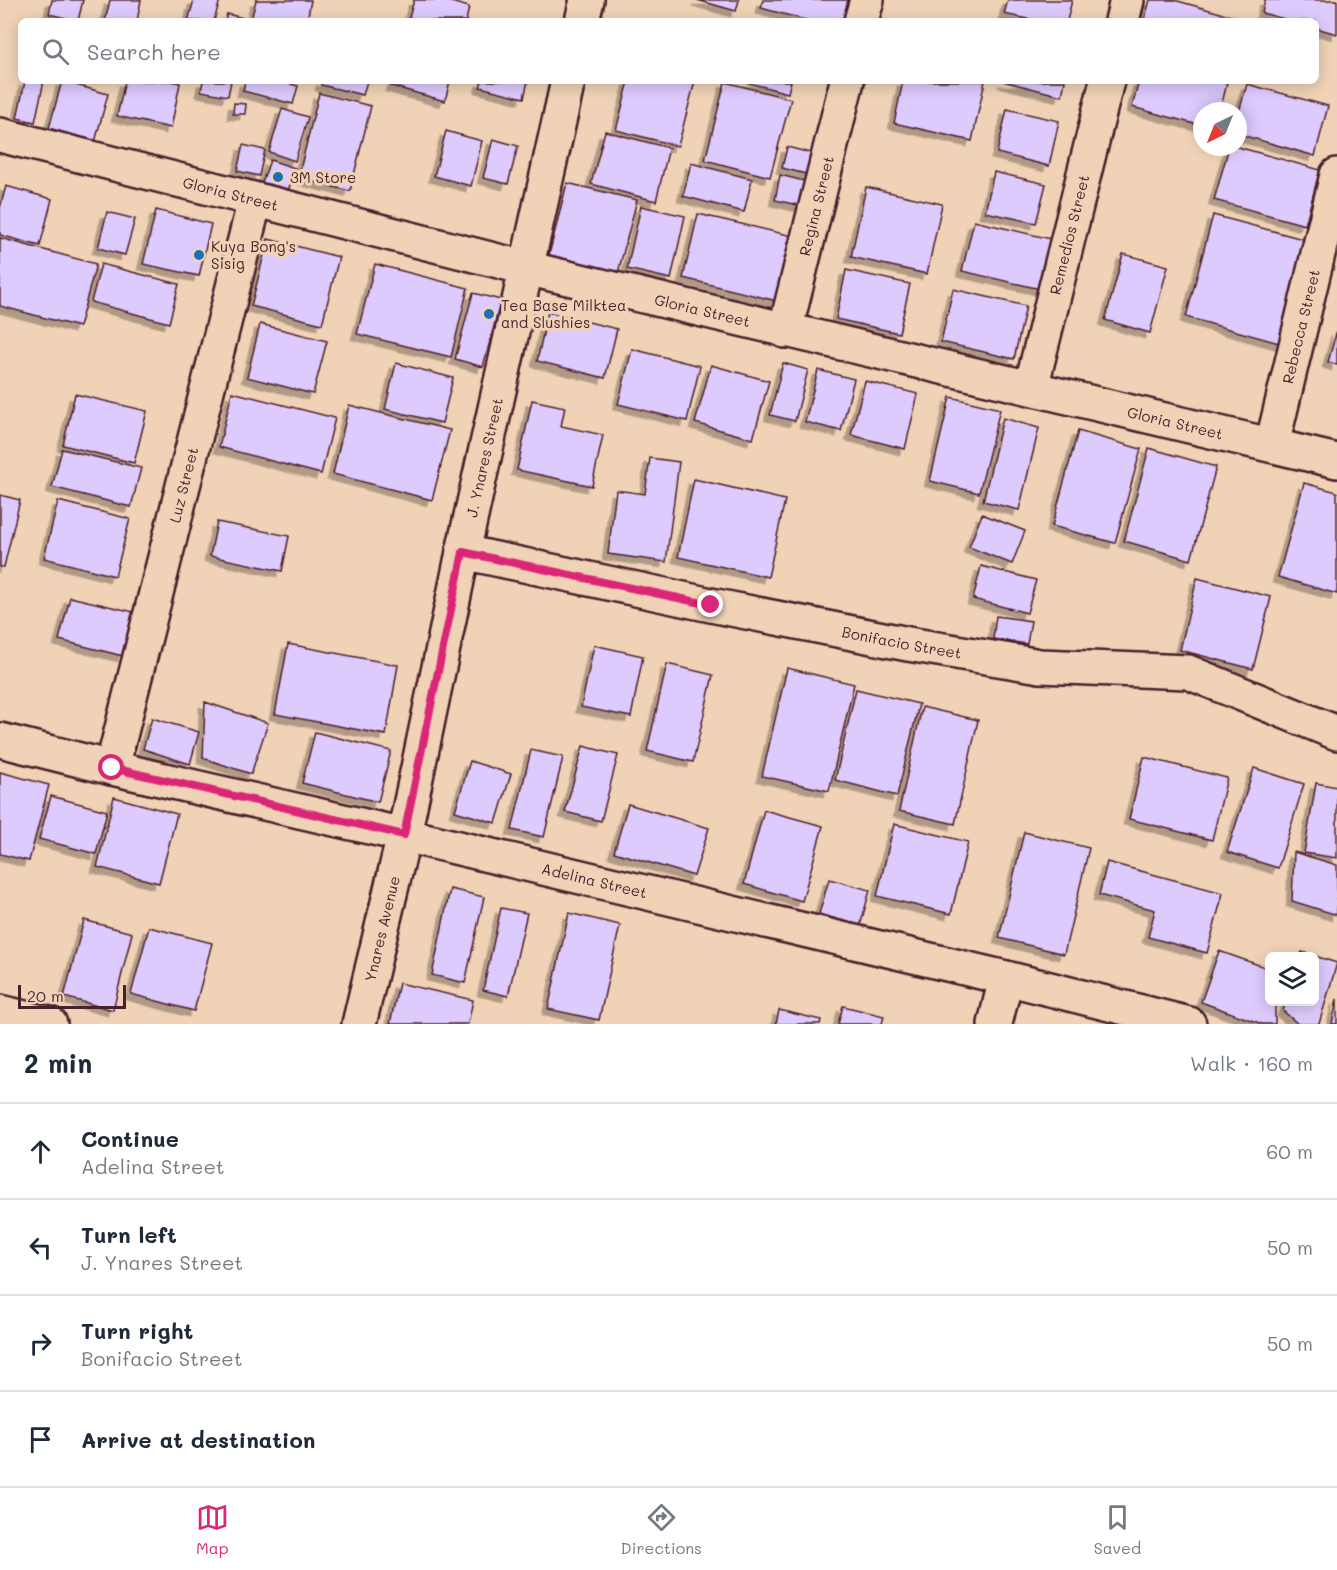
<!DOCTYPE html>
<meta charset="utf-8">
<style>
:root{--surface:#fff;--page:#f6f6f7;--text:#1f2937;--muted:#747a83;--line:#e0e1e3;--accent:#db2777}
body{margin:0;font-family:Mali,sans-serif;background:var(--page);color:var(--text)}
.controls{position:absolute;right:18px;bottom:18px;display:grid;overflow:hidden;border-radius:9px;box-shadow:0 3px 15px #0003}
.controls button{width:54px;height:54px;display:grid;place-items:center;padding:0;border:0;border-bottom:2px solid var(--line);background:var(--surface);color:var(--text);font:30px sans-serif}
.compass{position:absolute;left:1193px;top:102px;width:54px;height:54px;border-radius:50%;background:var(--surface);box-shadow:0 3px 15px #0003;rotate:223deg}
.scale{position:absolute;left:18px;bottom:15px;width:108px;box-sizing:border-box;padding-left:6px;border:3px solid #4a1f2b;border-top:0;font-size:16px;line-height:21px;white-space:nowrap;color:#4a1f2b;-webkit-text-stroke:4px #f0d3b7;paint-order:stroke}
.stop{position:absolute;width:18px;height:18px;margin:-14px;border:4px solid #db2777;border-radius:50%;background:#fff}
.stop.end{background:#db2777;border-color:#fff;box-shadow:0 2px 6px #0008}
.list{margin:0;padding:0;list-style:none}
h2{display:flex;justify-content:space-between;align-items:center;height:78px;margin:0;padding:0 24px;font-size:26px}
h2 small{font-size:20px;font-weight:400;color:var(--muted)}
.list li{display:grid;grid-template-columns:39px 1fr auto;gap:18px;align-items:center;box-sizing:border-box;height:96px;padding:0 24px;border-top:2px solid var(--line)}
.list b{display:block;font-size:22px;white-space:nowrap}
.list p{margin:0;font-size:20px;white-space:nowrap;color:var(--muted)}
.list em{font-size:20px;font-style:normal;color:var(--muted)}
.icon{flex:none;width:33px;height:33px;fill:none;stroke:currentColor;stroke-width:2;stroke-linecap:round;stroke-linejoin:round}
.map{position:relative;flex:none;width:1337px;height:1024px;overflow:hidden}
.search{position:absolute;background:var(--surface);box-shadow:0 3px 15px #0003;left:18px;right:18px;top:18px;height:66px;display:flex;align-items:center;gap:15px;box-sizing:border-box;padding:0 21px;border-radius:9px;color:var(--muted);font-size:22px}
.sheet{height:462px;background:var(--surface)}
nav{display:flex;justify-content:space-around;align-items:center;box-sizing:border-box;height:84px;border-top:2px solid var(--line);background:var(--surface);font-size:16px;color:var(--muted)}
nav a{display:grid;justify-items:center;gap:3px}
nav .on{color:var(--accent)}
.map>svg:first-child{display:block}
.building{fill:#ddcbfd;stroke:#4a1f2b;stroke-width:1.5;filter:url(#shadow)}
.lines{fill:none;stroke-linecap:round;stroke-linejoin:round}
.minor-casing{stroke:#4a1f2b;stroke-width:38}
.tertiary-casing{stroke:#4a1f2b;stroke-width:38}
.minor{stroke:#f0d3b7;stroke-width:33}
.tertiary{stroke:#f0d3b7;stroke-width:33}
.route{stroke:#db2777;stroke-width:8}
.poi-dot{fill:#1f6fb2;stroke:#f0d3b7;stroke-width:2}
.labels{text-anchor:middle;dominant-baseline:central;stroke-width:6;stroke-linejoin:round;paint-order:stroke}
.poi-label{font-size:15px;fill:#4a1f2b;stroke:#f0d3b7;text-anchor:start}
.street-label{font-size:15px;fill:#4a1f2b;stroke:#f0d3b7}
</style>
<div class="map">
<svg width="1337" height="1024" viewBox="0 0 1337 1024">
<defs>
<filter id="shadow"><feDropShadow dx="-5.5" dy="5.5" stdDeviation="0" flood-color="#0004"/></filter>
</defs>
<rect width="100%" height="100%" fill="#f0d3b7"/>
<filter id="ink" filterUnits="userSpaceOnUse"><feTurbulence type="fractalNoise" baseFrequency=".0167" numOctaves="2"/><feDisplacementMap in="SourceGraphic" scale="12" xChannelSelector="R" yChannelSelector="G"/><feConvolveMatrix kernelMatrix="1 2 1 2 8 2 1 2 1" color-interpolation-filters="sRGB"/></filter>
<g filter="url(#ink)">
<path class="building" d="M 52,0 L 83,0 L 78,21 L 49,14 Z
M 110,0 L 141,0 L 137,21 L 105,21 Z
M 194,0 L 220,0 L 214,21 L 188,21 Z
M 256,0 L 311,0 L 307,21 L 225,21 L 227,14 L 251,20 Z
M 414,0 L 444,0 L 469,7 L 466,21 L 408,21 Z
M 697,0 L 739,0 L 736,11 Z
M 763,0 L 852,0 L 846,21 L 809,21 L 761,8 Z
M 1008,0 L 1072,0 L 1067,21 L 1037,21 L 1004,14 Z
M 1150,0 L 1174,0 L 1249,21 L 1144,21 Z
M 1265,0 L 1337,0 L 1337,34 L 1316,28 L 1316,21 L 1292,21 L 1262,13 Z
M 25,81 L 44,81 L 35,122 L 17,118 Z
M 62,81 L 108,94 L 95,142 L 49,128 Z
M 125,81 L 171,81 L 180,83 L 171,128 L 117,116 Z
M 203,81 L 231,81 L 228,96 L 201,91 Z
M 245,81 L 280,81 L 298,86 L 293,104 L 243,91 Z
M 322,81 L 367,81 L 363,95 L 321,85 Z
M 393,81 L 450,81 L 445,101 L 391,86 Z
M 482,81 L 528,81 L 524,98 L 480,87 Z
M 629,81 L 695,81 L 678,146 L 616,130 Z
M 741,81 L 791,81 L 788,93 Z
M 903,81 L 985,81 L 972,141 L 894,123 Z
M 1003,81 L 1065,81 L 1062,96 Z
M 1139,81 L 1220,81 L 1227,83 L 1220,111 L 1202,111 L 1202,126 L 1132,107 Z
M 725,82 L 791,99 L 770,177 L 705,160 Z
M 1247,84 L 1328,106 L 1315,156 L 1238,134 L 1238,115 Z
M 319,93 L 371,106 L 350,191 L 298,178 Z
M 234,103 L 246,104 L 245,114 L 233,114 Z
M 282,109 L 308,117 L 295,161 L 269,152 Z
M 1007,109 L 1059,121 L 1049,166 L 997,153 Z
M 446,131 L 482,141 L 471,186 L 434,176 Z
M 605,131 L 669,148 L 656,201 L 591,184 Z
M 493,139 L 518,146 L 508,184 L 483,178 Z
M 243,145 L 265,150 L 259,176 L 237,171 Z
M 787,147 L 815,154 L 810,175 L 782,168 Z
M 1229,147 L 1238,147 L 1320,170 L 1305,225 L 1214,200 Z
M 270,160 L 295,168 L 287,195 L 261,186 Z
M 691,163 L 752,179 L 744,212 L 683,196 Z
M 994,172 L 1046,184 L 1036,223 L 985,212 Z
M 780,175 L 808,182 L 802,206 L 775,200 Z
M 567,183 L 637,200 L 618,273 L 549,255 Z
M 6,186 L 52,199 L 40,246 L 0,235 L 0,208 Z
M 866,187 L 942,204 L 927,274 L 851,257 Z
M 641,206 L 685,216 L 671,279 L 627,269 Z
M 156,210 L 211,224 L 199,276 L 143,264 Z
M 107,212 L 135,219 L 125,255 L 98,248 Z
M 698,214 L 797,237 L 781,302 L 683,278 Z
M 1213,215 L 1314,242 L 1286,345 L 1186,317 Z
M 974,221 L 1051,239 L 1040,289 L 962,271 Z
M 0,238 L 96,264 L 79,327 L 0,306 Z
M 268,239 L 339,257 L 322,324 L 251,306 Z
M 1123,254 L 1168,266 L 1150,333 L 1105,320 Z
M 101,264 L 179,284 L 169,323 L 91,302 Z
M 375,264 L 468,288 L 451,357 L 357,334 Z
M 846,270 L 910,284 L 899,333 L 836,319 Z
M 953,289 L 1026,306 L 1014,359 L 941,342 Z
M 473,293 L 501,300 L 483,367 L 455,359 Z
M 548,312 L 617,329 L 605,378 L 537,361 Z
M 260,324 L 327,341 L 313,394 L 247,377 Z
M 1337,330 L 1337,365 L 1328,362 Z
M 632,349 L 700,366 L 687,421 L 618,404 Z
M 396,363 L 453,378 L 442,423 L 385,409 Z
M 783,363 L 808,370 L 795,421 L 770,415 Z
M 711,365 L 769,381 L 753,439 L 695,423 Z
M 818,370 L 854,379 L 841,431 L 805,422 Z
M 865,381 L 918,394 L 905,449 L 851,435 Z
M 232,392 L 335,418 L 321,474 L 219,447 Z
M 75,394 L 147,411 L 134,463 L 63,445 Z
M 950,397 L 1000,409 L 979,493 L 930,481 Z
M 532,400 L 565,407 L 561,426 L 603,435 L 592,486 L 517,470 Z
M 349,405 L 450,430 L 432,500 L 333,474 Z
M 1003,418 L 1039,428 L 1019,510 L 983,501 Z
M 1078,431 L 1141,449 L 1115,543 L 1052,526 Z
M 1149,448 L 1216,467 L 1191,560 L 1124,541 Z
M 62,449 L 141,468 L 131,507 L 52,487 Z
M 650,458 L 679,462 L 666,562 L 608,554 L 616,490 L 645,494 Z
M 694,479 L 785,500 L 768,577 L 678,557 Z
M 1304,483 L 1337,492 L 1337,594 L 1278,577 Z
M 0,495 L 20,500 L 4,567 L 0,567 Z
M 58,501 L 130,519 L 115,576 L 44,558 Z
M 982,514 L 1025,531 L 1012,564 L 969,547 Z
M 217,522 L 289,536 L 282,571 L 210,556 Z
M 981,566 L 1036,580 L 1027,613 L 973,599 Z
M 1197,578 L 1271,597 L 1253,669 L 1180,650 Z
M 70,597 L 134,612 L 123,656 L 59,640 Z
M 996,616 L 1031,621 L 1027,644 L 993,639 Z
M 288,644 L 398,665 L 386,735 L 275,714 Z
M 594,645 L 643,656 L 631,717 L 581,707 Z
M 667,664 L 713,675 L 693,762 L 647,751 Z
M 787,668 L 854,684 L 829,791 L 762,776 Z
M 856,689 L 919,704 L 897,796 L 835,780 Z
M 205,702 L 268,723 L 251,774 L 203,758 Z
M 922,707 L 978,720 L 955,824 L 899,811 Z
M 152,718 L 199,732 L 190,764 L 143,749 Z
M 315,732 L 391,751 L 378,802 L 302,783 Z
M 583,746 L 618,755 L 601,821 L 565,812 Z
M 531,750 L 563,757 L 544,837 L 512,830 Z
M 1144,757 L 1227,778 L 1212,840 L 1129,819 Z
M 470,761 L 511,774 L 496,823 L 455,811 Z
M 1254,768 L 1304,784 L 1278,868 L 1227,852 Z
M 0,772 L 49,785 L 29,861 L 0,854 Z
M 1316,783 L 1337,787 L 1337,858 L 1304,853 Z
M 51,796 L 107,811 L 96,854 L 39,839 Z
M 114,797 L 177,814 L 159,883 L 97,867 Z
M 628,804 L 709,828 L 694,876 L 614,852 Z
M 764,810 L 823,826 L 802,901 L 744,884 Z
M 894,824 L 968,842 L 951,914 L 877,896 Z
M 1024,832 L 1089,848 L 1064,954 L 999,938 Z
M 1294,852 L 1337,865 L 1337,915 L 1292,901 Z
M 1107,862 L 1223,893 L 1207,953 L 1148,937 L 1155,910 L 1099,895 Z
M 829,879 L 870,890 L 860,926 L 819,914 Z
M 450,889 L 484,897 L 465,983 L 432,975 Z
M 501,908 L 527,913 L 508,996 L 483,990 Z
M 569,913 L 620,925 L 599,1020 L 548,1009 Z
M 84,920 L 132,933 L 113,1010 L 64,997 Z
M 149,927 L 212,943 L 194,1011 L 131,994 Z
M 1219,951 L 1270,969 L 1270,1002 L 1275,1002 L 1275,1024 L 1262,1024 L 1201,1002 Z
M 1302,952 L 1337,963 L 1319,1024 L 1298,1024 L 1283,1011 L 1286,1002 L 1314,1002 L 1314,957 L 1300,957 Z
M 399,983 L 473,1000 L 468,1024 L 390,1024 Z
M 1337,999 L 1337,1024 L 1332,1024 Z
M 843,1006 L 884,1016 L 882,1024 L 838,1024 Z
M 779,1010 L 821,1020 L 820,1024 L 776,1024 Z"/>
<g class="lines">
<g class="minor-casing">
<g id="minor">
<path d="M 861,21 L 867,0"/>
<path d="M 1122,21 L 1127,0"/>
<path id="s1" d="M 0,135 L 526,268 L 1337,461"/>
<path id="s2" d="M 785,331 L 847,81"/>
<path id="s3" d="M 1031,388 L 1107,81"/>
<path id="s4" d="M 1272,445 L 1337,175"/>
<path id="s5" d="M 112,768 L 255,200"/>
<path d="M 0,1012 L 50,1024"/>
<path id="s6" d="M 359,1024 L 404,835 L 1006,978 L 1189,1024"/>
<path d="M 995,1024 L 1006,978"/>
</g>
</g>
<g class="tertiary-casing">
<g id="tertiary">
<path d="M 582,21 L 587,0"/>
<path id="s7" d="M 463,552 L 711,605 L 908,644 L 1040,666 L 1188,672 L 1337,733"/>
<path id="s8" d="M 0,740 L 112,768 L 404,835 L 463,552 L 568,81"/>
</g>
</g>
<use href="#minor" class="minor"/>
<use href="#tertiary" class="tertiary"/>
</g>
</g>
<g class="lines" filter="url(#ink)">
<path class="route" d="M 112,768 L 404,835 L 463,552 L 711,605"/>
</g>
<g class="poi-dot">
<circle cx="278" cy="177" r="6"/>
<circle cx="199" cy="255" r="6"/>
<circle cx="489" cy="314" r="6"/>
</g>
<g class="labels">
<g class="poi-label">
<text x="290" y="177">3M Store</text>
<text x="211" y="246">Kuya Bong's<tspan x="211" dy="17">Sisig</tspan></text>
<text x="501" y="305">Tea Base Milktea<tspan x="501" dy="17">and Slushies</tspan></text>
</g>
<g class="street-label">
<text stroke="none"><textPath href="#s1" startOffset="238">Gloria Street</textPath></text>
<text stroke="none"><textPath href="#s2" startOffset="129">Regina Street</textPath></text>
<text stroke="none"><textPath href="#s3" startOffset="158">Remedios Street</textPath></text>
<text stroke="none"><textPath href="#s1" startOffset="724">Gloria Street</textPath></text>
<text stroke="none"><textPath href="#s4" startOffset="122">Rebecca Street</textPath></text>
<text stroke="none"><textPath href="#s1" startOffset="1210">Gloria Street</textPath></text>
<text stroke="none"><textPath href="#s8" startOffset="801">J. Ynares Street</textPath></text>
<text stroke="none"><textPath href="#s5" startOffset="292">Luz Street</textPath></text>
<text stroke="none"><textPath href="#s7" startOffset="448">Bonifacio Street</textPath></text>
<text stroke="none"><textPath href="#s6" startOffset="390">Adelina Street</textPath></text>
<text stroke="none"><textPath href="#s6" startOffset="98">Ynares Avenue</textPath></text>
</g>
</g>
</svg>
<div class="controls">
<button><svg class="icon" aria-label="layers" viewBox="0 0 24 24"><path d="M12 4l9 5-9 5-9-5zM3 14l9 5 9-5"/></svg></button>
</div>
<svg class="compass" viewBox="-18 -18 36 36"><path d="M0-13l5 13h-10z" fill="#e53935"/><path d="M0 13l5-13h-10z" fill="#747a83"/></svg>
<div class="scale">20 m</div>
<div class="stop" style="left:112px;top:768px"></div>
<div class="stop end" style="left:711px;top:605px"></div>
<div class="search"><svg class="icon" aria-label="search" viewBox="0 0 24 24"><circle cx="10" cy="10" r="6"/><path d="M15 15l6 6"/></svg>Search here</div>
</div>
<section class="sheet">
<h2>2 min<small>Walk · 160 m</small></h2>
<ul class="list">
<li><svg class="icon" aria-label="ahead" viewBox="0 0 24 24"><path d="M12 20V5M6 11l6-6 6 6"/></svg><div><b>Continue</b><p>Adelina Street</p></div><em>60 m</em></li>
<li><svg class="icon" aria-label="left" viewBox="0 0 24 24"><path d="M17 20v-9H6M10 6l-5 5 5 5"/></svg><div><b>Turn left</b><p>J. Ynares Street</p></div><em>50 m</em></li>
<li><svg class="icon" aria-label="right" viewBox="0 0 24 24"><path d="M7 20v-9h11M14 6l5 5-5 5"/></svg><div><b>Turn right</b><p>Bonifacio Street</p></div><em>50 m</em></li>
<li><svg class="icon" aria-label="arrive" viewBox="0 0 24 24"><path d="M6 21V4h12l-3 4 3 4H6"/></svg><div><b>Arrive at destination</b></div></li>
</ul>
</section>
<nav>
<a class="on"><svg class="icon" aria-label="map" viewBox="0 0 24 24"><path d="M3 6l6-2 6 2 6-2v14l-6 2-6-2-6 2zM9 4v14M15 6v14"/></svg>Map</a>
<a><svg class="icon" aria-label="directions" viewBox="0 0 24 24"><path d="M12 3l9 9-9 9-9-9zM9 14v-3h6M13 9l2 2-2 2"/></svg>Directions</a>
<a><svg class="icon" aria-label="saved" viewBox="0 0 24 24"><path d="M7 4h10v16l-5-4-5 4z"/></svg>Saved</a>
</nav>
